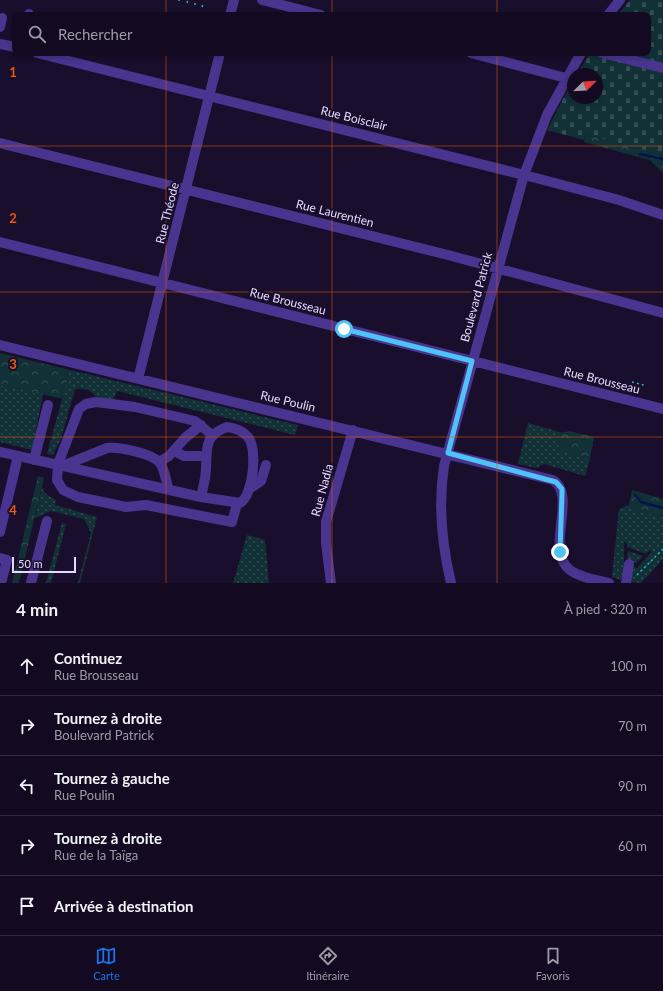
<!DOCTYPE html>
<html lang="fr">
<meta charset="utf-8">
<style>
:root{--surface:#130a21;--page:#1c132a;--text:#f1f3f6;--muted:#9d9aa5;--line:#322b3f;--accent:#1a73e8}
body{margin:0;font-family:Lato,sans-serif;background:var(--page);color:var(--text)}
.compass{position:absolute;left:567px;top:68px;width:36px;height:36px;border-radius:50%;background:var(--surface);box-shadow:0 2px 6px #0003;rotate:66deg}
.scale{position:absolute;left:12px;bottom:10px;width:64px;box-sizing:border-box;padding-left:4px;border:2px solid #e5d9ff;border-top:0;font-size:11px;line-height:14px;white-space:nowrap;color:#e5d9ff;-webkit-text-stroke:3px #190e2c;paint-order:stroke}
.stop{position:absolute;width:12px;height:12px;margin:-9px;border:3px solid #4fc3f7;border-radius:50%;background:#fff}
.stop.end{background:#4fc3f7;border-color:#fff;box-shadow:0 1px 4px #0008}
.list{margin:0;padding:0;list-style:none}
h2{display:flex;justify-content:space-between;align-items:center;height:52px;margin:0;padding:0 16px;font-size:17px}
h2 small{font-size:13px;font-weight:400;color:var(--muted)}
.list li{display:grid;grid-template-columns:26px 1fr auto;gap:12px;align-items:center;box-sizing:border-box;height:60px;padding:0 16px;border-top:1px solid var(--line)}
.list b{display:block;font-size:15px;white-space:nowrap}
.list p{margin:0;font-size:13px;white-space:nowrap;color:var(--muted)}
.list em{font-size:13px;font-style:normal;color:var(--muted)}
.icon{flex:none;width:22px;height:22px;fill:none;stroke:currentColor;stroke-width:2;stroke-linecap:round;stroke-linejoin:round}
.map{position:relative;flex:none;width:663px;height:583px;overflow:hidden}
.search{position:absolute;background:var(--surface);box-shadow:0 2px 6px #0003;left:12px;right:12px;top:12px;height:44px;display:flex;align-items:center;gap:10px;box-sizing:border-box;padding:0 14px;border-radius:8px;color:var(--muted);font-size:15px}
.sheet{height:352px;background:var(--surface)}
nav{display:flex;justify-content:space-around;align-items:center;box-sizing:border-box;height:56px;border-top:1px solid var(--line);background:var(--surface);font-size:11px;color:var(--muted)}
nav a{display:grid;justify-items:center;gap:2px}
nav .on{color:var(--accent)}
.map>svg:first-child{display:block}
.grass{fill:url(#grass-dots)}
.forest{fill:url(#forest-crowns)}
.cemetery{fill:url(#cemetery-stones)}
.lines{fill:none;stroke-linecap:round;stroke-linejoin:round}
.stream{stroke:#05124e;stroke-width:2.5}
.path{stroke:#24b3c9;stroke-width:1.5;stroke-dasharray:2 3;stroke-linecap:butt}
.minor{stroke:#493590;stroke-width:10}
.route{stroke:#4fc3f7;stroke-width:5}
.grid{fill:none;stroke:#e8590c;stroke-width:1;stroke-opacity:0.55}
.labels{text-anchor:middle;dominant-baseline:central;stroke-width:4;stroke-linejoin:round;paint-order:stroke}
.street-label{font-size:12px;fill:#e5d9ff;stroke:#190e2c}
.grid-label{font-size:13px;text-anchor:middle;font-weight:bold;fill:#e8590c;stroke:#190e2c;stroke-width:4;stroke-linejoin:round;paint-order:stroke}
</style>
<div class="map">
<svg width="663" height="583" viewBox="0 0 663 583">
<defs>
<pattern id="grass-dots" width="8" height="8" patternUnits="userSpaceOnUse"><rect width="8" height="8" fill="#113137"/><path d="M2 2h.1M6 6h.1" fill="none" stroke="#344e55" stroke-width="1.8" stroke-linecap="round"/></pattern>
<pattern id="forest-crowns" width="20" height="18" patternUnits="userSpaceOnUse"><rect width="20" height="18" fill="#113137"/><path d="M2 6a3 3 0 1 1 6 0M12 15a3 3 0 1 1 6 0" fill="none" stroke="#344e55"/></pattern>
<pattern id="cemetery-stones" width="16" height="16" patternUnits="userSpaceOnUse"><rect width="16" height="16" fill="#113137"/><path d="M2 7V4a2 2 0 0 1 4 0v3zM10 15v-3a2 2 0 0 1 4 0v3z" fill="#344e55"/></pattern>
</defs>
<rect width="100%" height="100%" fill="#190e2c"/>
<path class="grass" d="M 70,370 L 298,425 L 295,435 L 117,391 L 113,400 L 95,396 C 91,389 83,388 75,389 L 61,439 L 53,455 L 47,454 Z
M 0,385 L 43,394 L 32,450 L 0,442 Z
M 528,423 L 563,433 L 558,434 L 557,451 L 590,459 L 585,476 L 544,464 L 536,468 L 518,464 Z
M 42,487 L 46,494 L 56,500 L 55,505 L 97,517 L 80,583 L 78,583 L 91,533 L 84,519 L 51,511 L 35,518 Z
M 629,505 L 636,510 L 663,517 L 663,559 L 641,583 L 630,582 L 632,566 L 637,568 L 652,552 L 650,550 L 646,554 L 627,547 L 627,543 L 624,542 L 624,563 L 626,564 L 625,573 L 621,580 L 612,577 L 619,509 Z
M 62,523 L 66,524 L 51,583 L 46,583 Z
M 247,535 L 265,540 L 269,583 L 233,583 Z
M 628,551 L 643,556 L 636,563 L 627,559 Z"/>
<path class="forest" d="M 586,134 L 663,155 L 663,173 L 650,160 L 584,142 Z
M 0,353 L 70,370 L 63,399 L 0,385 Z
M 569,431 L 594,437 L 590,459 L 556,451 L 558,434 Z
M 38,476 L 44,478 L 19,583 L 12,583 Z
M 632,490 L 663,499 L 663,517 L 636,510 L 629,505 Z"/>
<path class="cemetery" d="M 630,0 L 663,0 L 663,155 L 586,134 L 584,140 L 547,130 L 573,80 L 573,98 L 597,98 L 597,74 L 577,74 L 590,53 L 648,53 L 648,15 L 618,15 Z"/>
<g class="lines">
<path class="stream" d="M 640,154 L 663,159
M 635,495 L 641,502 L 663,508"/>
<path class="path" d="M 179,1 L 179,0
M 187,3 L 188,0
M 195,5 L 195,1
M 202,7 L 203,4
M 632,382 L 644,385 L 645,383
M 637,575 L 663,549"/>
<path class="minor" d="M 262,0 L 321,15
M 28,15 L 29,14
M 230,15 L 234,0
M 608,15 L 620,0
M 0,27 L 2,18
M 0,44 L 15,47
M 37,53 L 536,178 L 619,200 L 663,215
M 471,53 L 566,78
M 602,53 L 663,68
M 0,143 L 448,255 L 663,313
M 0,242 L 663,409
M 0,345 L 553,480 C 578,496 544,550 570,570 C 581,578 596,580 609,583
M 138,379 L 220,53
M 227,427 C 235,428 242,430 248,437 C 258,449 253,496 240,503 L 201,497 C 203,487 206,478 206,468 C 207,449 204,435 227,427 Z
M 212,435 L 195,421 L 135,407 L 96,402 L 86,404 L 79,409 L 58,464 L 57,480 L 63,490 L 78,497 L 126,507 L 146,505 L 232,522 L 237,504
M 174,451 L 184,456 L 206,456
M 0,452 L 201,497
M 34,460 L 48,405
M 159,462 L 169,456 L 185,438 L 201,425
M 65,465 L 107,448 C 119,447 152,453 160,463 C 165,470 166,482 169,490
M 249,489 L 261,481 L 266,465
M 0,532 L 18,456
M 0,558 L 7,560 L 1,583
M 31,583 L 47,521
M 331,583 L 326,543 L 326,522 L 353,430
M 451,583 C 442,545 438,505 444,466 L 524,175 L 547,115 L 581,53
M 626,583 L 629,564"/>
</g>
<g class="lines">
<path class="route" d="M 344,329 L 472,361 L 448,453 L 556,482 L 562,489 L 562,494 L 560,552"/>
</g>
<path class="grid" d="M 166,0 L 166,15M 332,0 L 332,15M 497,0 L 497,15M 166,53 L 166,583M 332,53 L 332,583M 497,53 L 497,583M 0,146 L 663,146M 0,292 L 663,292M 0,437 L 663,437"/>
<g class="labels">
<g class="street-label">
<text transform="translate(354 118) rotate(14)">Rue Boisclair</text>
<text transform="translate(167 213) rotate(-76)">Rue Théode</text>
<text transform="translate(335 213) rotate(14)">Rue Laurentien</text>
<text transform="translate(476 297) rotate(-75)">Boulevard Patrick</text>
<text transform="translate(288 301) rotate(14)">Rue Brousseau</text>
<text transform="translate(602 380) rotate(14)">Rue Brousseau</text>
<text transform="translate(288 401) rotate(13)">Rue Poulin</text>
<text transform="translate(322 490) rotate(-75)">Rue Nadia</text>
</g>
</g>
<g class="grid-label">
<text x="13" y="77">1</text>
<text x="13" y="223">2</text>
<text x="13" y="369">3</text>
<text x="13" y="515">4</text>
</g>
</svg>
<svg class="compass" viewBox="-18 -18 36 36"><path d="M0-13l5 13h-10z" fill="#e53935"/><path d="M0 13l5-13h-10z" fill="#9d9aa5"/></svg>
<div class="scale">50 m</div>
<div class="stop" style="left:344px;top:329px"></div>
<div class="stop end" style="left:560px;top:552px"></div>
<div class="search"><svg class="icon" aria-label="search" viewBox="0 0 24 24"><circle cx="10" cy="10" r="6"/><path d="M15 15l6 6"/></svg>Rechercher</div>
</div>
<section class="sheet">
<h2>4 min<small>À pied · 320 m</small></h2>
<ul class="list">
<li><svg class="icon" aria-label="ahead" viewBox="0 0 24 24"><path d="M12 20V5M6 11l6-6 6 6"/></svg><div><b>Continuez</b><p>Rue Brousseau</p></div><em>100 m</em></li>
<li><svg class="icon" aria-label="right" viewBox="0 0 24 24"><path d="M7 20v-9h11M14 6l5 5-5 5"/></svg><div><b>Tournez à droite</b><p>Boulevard Patrick</p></div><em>70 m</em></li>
<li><svg class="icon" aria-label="left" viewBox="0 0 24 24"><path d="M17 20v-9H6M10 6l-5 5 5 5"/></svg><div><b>Tournez à gauche</b><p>Rue Poulin</p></div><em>90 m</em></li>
<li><svg class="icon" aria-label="right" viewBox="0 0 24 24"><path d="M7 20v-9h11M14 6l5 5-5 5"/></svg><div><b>Tournez à droite</b><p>Rue de la Taïga</p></div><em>60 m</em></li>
<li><svg class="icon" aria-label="arrive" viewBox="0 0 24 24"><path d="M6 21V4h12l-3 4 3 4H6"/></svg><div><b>Arrivée à destination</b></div></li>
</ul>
</section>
<nav>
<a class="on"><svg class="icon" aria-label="map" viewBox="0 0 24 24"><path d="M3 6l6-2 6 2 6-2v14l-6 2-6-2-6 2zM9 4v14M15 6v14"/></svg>Carte</a>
<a><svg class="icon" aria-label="directions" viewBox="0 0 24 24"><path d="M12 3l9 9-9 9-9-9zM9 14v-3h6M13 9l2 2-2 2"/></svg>Itinéraire</a>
<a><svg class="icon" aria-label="saved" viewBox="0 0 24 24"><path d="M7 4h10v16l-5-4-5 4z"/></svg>Favoris</a>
</nav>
